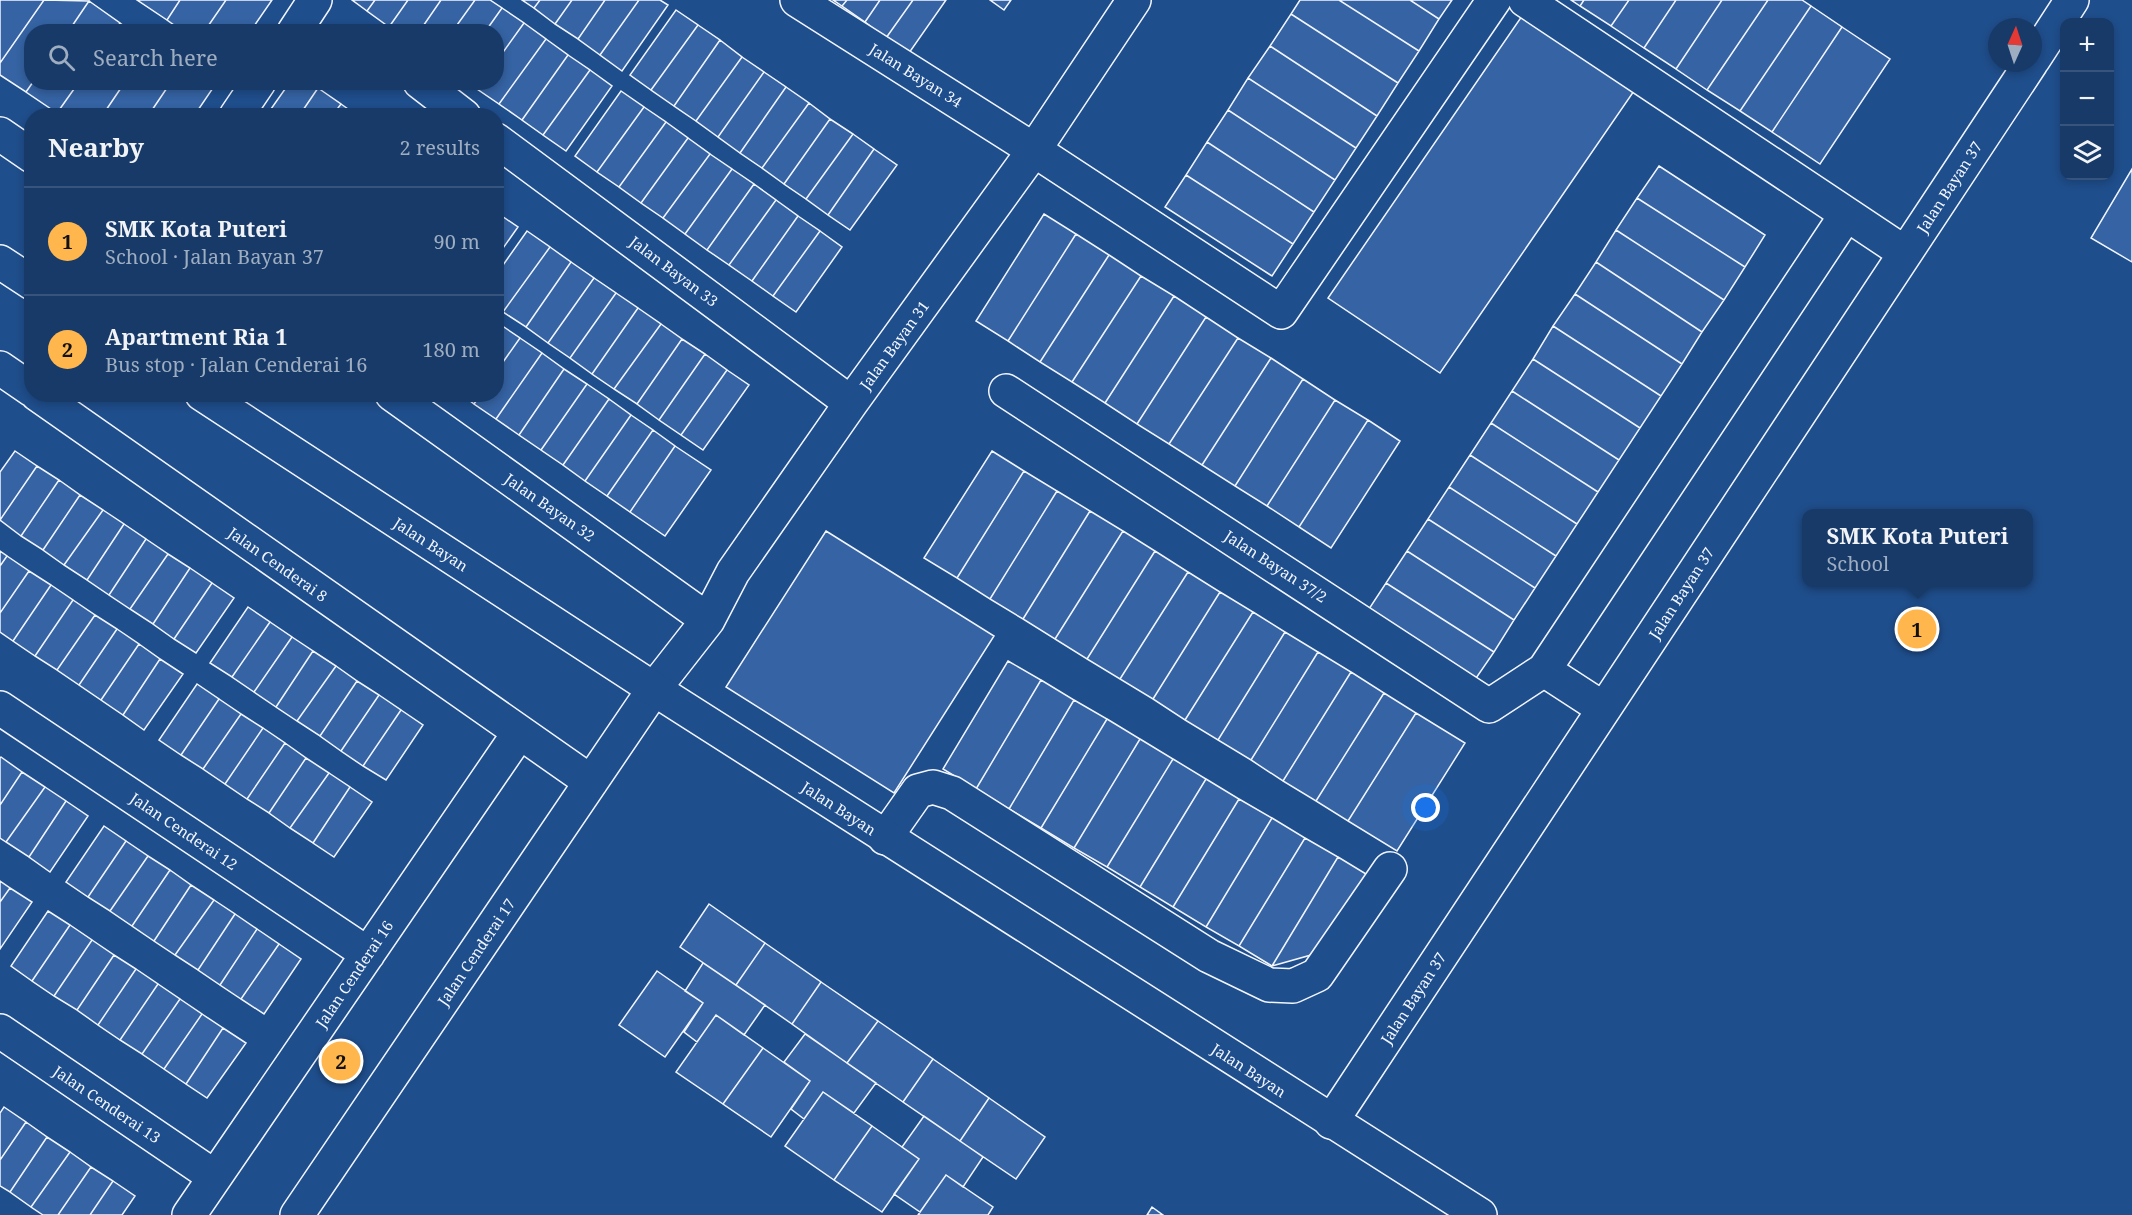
<!DOCTYPE html>
<meta charset="utf-8">
<style>
:root{--surface:#173a69;--page:#244571;--text:#f1f3f6;--muted:#9eadc0;--line:#36547d;--accent:#ffb74d}
body{margin:0;font-family:"Noto Serif",serif;background:var(--page);color:var(--text)}
.controls{position:absolute;right:18px;top:18px;display:grid;overflow:hidden;border-radius:12px;box-shadow:0 3px 9px #0003}
.controls button{width:54px;height:54px;display:grid;place-items:center;padding:0;border:0;border-bottom:2px solid var(--line);background:var(--surface);color:var(--text);font:30px sans-serif}
.compass{position:absolute;left:1988px;top:18px;width:54px;height:54px;border-radius:50%;background:var(--surface);box-shadow:0 3px 9px #0003;rotate:3deg}
.you{position:absolute;left:1426px;top:808px;width:21px;height:21px;margin:-15px;border:4px solid #fff;border-radius:50%;background:#1a73e8;box-shadow:0 0 0 9px #1a73e833}
.badge{display:grid;place-items:center;width:39px;height:39px;border-radius:50%;background:var(--accent);color:#111;font-size:20px;font-weight:700}
.pin{position:absolute;translate:-50% -50%;border:3px solid #fff;box-shadow:0 2px 6px #0006}
.popup{position:absolute;left:1802px;top:509px;width:231px;height:78px;box-sizing:border-box;display:grid;place-content:center;border-radius:12px;background:var(--surface);filter:drop-shadow(0 2px 4px #0005);font-size:20px;white-space:nowrap;color:var(--muted)}
.popup b{font-size:22px;color:var(--text)}
.popup::after{content:'';position:absolute;left:50%;top:100%;margin-left:-12px;border:12px solid transparent;border-top-color:var(--surface)}
.list{margin:0;padding:0;list-style:none}
h2{display:flex;justify-content:space-between;align-items:center;height:78px;margin:0;padding:0 24px;font-size:26px}
h2 small{font-size:20px;font-weight:400;color:var(--muted)}
.list li{display:grid;grid-template-columns:39px 1fr auto;gap:18px;align-items:center;box-sizing:border-box;height:108px;padding:0 24px;border-top:2px solid var(--line)}
.list b{display:block;font-size:22px;white-space:nowrap}
.list p{margin:0;font-size:20px;white-space:nowrap;color:var(--muted)}
.list em{font-size:20px;font-style:normal;color:var(--muted)}
.icon{flex:none;width:33px;height:33px;fill:none;stroke:currentColor;stroke-width:2;stroke-linecap:round;stroke-linejoin:round}
.map{position:relative;flex:none;width:2132px;height:1215px;overflow:hidden}
.search{position:absolute;background:var(--surface);box-shadow:0 3px 9px #0003;left:24px;top:24px;width:480px;height:66px;display:flex;align-items:center;gap:15px;box-sizing:border-box;padding:0 21px;border-radius:24px;color:var(--muted);font-size:22px}
.panel{position:absolute;background:var(--surface);box-shadow:0 3px 9px #0003;left:24px;top:108px;width:480px;height:294px;border-radius:24px}
.map>svg:first-child{display:block}
.building{fill:#3563a3;stroke:#f2f6ff;stroke-width:1.5}
.lines{fill:none;stroke-linecap:round;stroke-linejoin:round}
.minor-casing{stroke:#f2f6ff;stroke-width:36}
.tertiary-casing{stroke:#f2f6ff;stroke-width:36}
.minor{stroke:#1f4e8c;stroke-width:33}
.tertiary{stroke:#1f4e8c;stroke-width:33}
.labels{text-anchor:middle;dominant-baseline:central;stroke-width:4.5;stroke-linejoin:round;paint-order:stroke}
.street-label{font-size:15px;fill:#f2f6ff;stroke:#1f4e8c}
</style>
<div class="map">
<svg width="2132" height="1215" viewBox="0 0 2132 1215">
<rect width="100%" height="100%" fill="#1f4e8c"/>
<path class="building" d="M 0,0 L 44,0 L 0,63 Z
M 44,0 L 89,1 L 68,32 L 32,32 L 33,82 L 26,92 L 0,75 L 0,63 Z
M 137,0 L 180,0 L 167,20 Z
M 180,0 L 226,0 L 204,32 L 184,32 L 167,20 Z
M 226,0 L 272,0 L 250,32 L 204,32 Z
M 352,0 L 375,0 L 367,11 Z
M 375,0 L 408,0 L 389,27 L 367,11 Z
M 408,0 L 441,0 L 419,32 L 396,32 L 389,27 Z
M 441,0 L 475,0 L 452,32 L 419,32 Z
M 475,0 L 490,0 L 502,8 L 485,32 L 452,32 Z
M 522,0 L 540,0 L 534,8 Z
M 540,0 L 572,0 L 555,24 L 534,8 Z
M 572,0 L 605,0 L 578,39 L 555,24 Z
M 605,0 L 639,0 L 600,55 L 578,39 Z
M 639,0 L 660,0 L 668,5 L 622,71 L 600,55 Z
M 833,0 L 847,0 L 842,6 Z
M 847,0 L 880,0 L 865,22 L 842,6 Z
M 880,0 L 913,0 L 886,38 L 865,22 Z
M 913,0 L 946,0 L 909,53 L 886,38 Z
M 990,0 L 1011,0 L 1004,10 Z
M 1300,0 L 1339,0 L 1419,51 L 1398,83 L 1291,14 Z
M 1339,0 L 1410,0 L 1439,19 L 1419,51 Z
M 1410,0 L 1452,0 L 1439,19 Z
M 1571,0 L 1584,0 L 1580,6 Z
M 1584,0 L 1629,0 L 1611,26 L 1580,6 Z
M 1629,0 L 1676,0 L 1644,48 L 1611,26 Z
M 1676,0 L 1722,0 L 1676,69 L 1644,48 Z
M 1722,0 L 1768,0 L 1707,90 L 1676,69 Z
M 1768,0 L 1802,0 L 1811,6 L 1740,111 L 1707,90 Z
M 89,1 L 120,23 L 114,32 L 68,32 Z
M 1811,6 L 1842,27 L 1772,132 L 1740,111 Z
M 502,8 L 524,23 L 496,62 L 496,32 L 485,32 Z
M 676,10 L 698,25 L 651,90 L 630,75 Z
M 1291,14 L 1398,83 L 1377,116 L 1270,46 Z
M 1522,16 L 1634,91 L 1440,373 L 1328,298 Z
M 120,23 L 132,32 L 114,32 Z
M 524,23 L 546,39 L 499,104 L 477,89 L 481,82 L 496,82 L 496,62 Z
M 698,25 L 720,40 L 674,106 L 651,90 Z
M 1842,27 L 1890,59 L 1820,164 L 1772,132 Z
M 546,39 L 568,55 L 522,120 L 499,104 Z
M 720,40 L 742,57 L 696,121 L 674,106 Z
M 1270,46 L 1377,116 L 1356,148 L 1248,78 Z
M 568,55 L 590,70 L 543,135 L 522,120 Z
M 742,57 L 764,72 L 718,137 L 696,121 Z
M 590,70 L 612,86 L 566,151 L 543,135 Z
M 764,72 L 786,87 L 740,153 L 718,137 Z
M 1248,78 L 1356,148 L 1335,180 L 1228,110 Z
M 33,82 L 79,82 L 57,113 L 26,92 Z
M 79,82 L 125,82 L 102,116 L 61,116 L 57,113 Z
M 125,82 L 171,82 L 148,116 L 102,116 Z
M 171,82 L 206,82 L 213,88 L 194,116 L 148,116 Z
M 290,82 L 310,82 L 318,88 L 299,116 L 266,116 Z
M 468,82 L 481,82 L 477,89 Z
M 786,87 L 809,103 L 762,168 L 740,153 Z
M 318,88 L 341,104 L 332,116 L 299,116 Z
M 621,91 L 644,107 L 597,172 L 575,156 Z
M 809,103 L 830,119 L 784,184 L 762,168 Z
M 341,104 L 358,116 L 332,116 Z
M 644,107 L 666,122 L 619,187 L 597,172 Z
M 1228,110 L 1335,180 L 1314,212 L 1207,142 Z
M 830,119 L 853,134 L 806,199 L 784,184 Z
M 666,122 L 688,138 L 641,203 L 619,187 Z
M 853,134 L 874,149 L 828,215 L 806,199 Z
M 688,138 L 710,154 L 663,218 L 641,203 Z
M 1207,142 L 1314,212 L 1293,244 L 1186,175 Z
M 874,149 L 897,165 L 850,230 L 828,215 Z
M 710,154 L 732,169 L 685,234 L 663,218 Z
M 1659,166 L 1765,235 L 1745,267 L 1637,198 Z
M 732,169 L 754,184 L 707,250 L 685,234 Z
M 2132,169 L 2132,262 L 2091,238 Z
M 1186,175 L 1293,244 L 1272,276 L 1165,207 Z
M 754,184 L 776,200 L 729,265 L 707,250 Z
M 1637,198 L 1745,267 L 1724,300 L 1616,230 Z
M 776,200 L 798,216 L 752,281 L 729,265 Z
M 496,212 L 518,227 L 496,258 Z
M 1044,214 L 1076,234 L 1008,341 L 976,321 Z
M 798,216 L 820,231 L 773,296 L 752,281 Z
M 1616,230 L 1724,300 L 1702,332 L 1596,262 Z
M 527,231 L 550,247 L 503,312 L 496,307 L 496,275 Z
M 820,231 L 842,247 L 796,312 L 773,296 Z
M 1076,234 L 1109,255 L 1040,362 L 1008,341 Z
M 550,247 L 571,262 L 526,327 L 503,312 Z
M 1109,255 L 1141,276 L 1072,382 L 1040,362 Z
M 571,262 L 594,278 L 548,343 L 526,327 Z
M 1596,262 L 1702,332 L 1682,364 L 1575,294 Z
M 1141,276 L 1174,296 L 1105,403 L 1072,382 Z
M 594,278 L 616,293 L 570,358 L 548,343 Z
M 616,293 L 638,308 L 592,374 L 570,358 Z
M 1575,294 L 1682,364 L 1661,396 L 1553,326 Z
M 1174,296 L 1206,317 L 1137,424 L 1105,403 Z
M 638,308 L 661,324 L 614,389 L 592,374 Z
M 1206,317 L 1238,338 L 1169,444 L 1137,424 Z
M 498,323 L 520,338 L 496,372 L 496,325 Z
M 661,324 L 682,339 L 637,404 L 614,389 Z
M 1553,326 L 1661,396 L 1640,428 L 1533,359 Z
M 520,338 L 542,353 L 496,419 L 474,404 L 481,394 L 496,394 L 496,372 Z
M 1238,338 L 1271,358 L 1202,465 L 1169,444 Z
M 682,339 L 705,354 L 659,420 L 637,404 Z
M 542,353 L 564,369 L 519,435 L 496,419 Z
M 705,354 L 727,370 L 681,435 L 659,420 Z
M 1271,358 L 1303,379 L 1235,486 L 1202,465 Z
M 1533,359 L 1640,428 L 1619,460 L 1512,391 Z
M 564,369 L 587,384 L 541,450 L 519,435 Z
M 727,370 L 749,385 L 703,450 L 681,435 Z
M 1303,379 L 1335,400 L 1267,506 L 1235,486 Z
M 587,384 L 609,399 L 563,465 L 541,450 Z
M 1512,391 L 1619,460 L 1598,492 L 1491,423 Z
M 461,394 L 481,394 L 474,404 Z
M 609,399 L 631,415 L 585,481 L 563,465 Z
M 1335,400 L 1368,420 L 1299,527 L 1267,506 Z
M 631,415 L 653,430 L 607,496 L 585,481 Z
M 1368,420 L 1400,441 L 1331,548 L 1299,527 Z
M 1491,423 L 1598,492 L 1577,524 L 1470,455 Z
M 653,430 L 675,446 L 630,512 L 607,496 Z
M 675,446 L 711,470 L 665,536 L 630,512 Z
M 15,451 L 37,466 L 0,520 L 0,472 Z
M 992,451 L 1024,471 L 957,578 L 924,558 Z
M 1470,455 L 1577,524 L 1556,556 L 1449,487 Z
M 37,466 L 59,480 L 21,536 L 0,520 Z
M 1024,471 L 1057,491 L 990,599 L 957,578 Z
M 59,480 L 80,495 L 43,550 L 21,536 Z
M 1449,487 L 1556,556 L 1535,588 L 1428,519 Z
M 1057,491 L 1090,511 L 1023,619 L 990,599 Z
M 80,495 L 103,510 L 64,565 L 43,550 Z
M 103,510 L 124,524 L 87,580 L 64,565 Z
M 1090,511 L 1123,531 L 1055,639 L 1023,619 Z
M 1428,519 L 1535,588 L 1514,620 L 1407,551 Z
M 124,524 L 146,539 L 109,595 L 87,580 Z
M 826,531 L 994,636 L 894,793 L 726,687 Z
M 1123,531 L 1155,551 L 1087,659 L 1055,639 Z
M 146,539 L 168,554 L 130,609 L 109,595 Z
M 0,551 L 7,556 L 0,566 Z
M 1155,551 L 1188,572 L 1120,679 L 1087,659 Z
M 1407,551 L 1514,620 L 1494,652 L 1386,583 Z
M 168,554 L 190,568 L 153,624 L 130,609 Z
M 7,556 L 29,571 L 0,613 L 0,566 Z
M 190,568 L 212,583 L 174,639 L 153,624 Z
M 29,571 L 51,585 L 13,641 L 0,632 L 0,613 Z
M 1188,572 L 1220,592 L 1153,699 L 1120,679 Z
M 212,583 L 234,598 L 196,653 L 174,639 Z
M 1386,583 L 1494,652 L 1472,684 L 1365,615 Z
M 51,585 L 73,600 L 35,656 L 13,641 Z
M 1220,592 L 1253,612 L 1185,720 L 1153,699 Z
M 73,600 L 95,615 L 57,670 L 35,656 Z
M 248,607 L 270,622 L 232,677 L 210,663 Z
M 1253,612 L 1285,632 L 1218,740 L 1185,720 Z
M 95,615 L 117,629 L 79,685 L 57,670 Z
M 270,622 L 292,637 L 254,692 L 232,677 Z
M 117,629 L 139,644 L 101,700 L 79,685 Z
M 1285,632 L 1318,652 L 1251,760 L 1218,740 Z
M 292,637 L 313,651 L 276,707 L 254,692 Z
M 139,644 L 160,659 L 123,715 L 101,700 Z
M 313,651 L 336,666 L 297,721 L 276,707 Z
M 1318,652 L 1351,672 L 1283,781 L 1251,760 Z
M 160,659 L 183,674 L 144,730 L 123,715 Z
M 1008,661 L 1041,680 L 976,789 L 943,769 Z
M 336,666 L 357,681 L 320,736 L 297,721 Z
M 1351,672 L 1384,693 L 1316,801 L 1283,781 Z
M 1041,680 L 1074,700 L 1009,809 L 976,789 Z
M 357,681 L 379,695 L 341,751 L 320,736 Z
M 197,684 L 219,699 L 181,755 L 159,740 Z
M 1384,693 L 1416,713 L 1348,821 L 1316,801 Z
M 379,695 L 401,710 L 363,766 L 341,751 Z
M 219,699 L 241,714 L 203,769 L 181,755 Z
M 1074,700 L 1107,719 L 1041,828 L 1009,809 Z
M 401,710 L 423,725 L 386,780 L 363,766 Z
M 1416,713 L 1465,743 L 1397,851 L 1348,821 Z
M 241,714 L 263,728 L 225,784 L 203,769 Z
M 1107,719 L 1140,739 L 1074,848 L 1041,828 Z
M 263,728 L 285,743 L 247,799 L 225,784 Z
M 1140,739 L 1173,759 L 1107,867 L 1074,848 Z
M 285,743 L 306,758 L 269,813 L 247,799 Z
M 1,757 L 22,772 L 0,805 L 0,758 Z
M 306,758 L 329,773 L 290,828 L 269,813 Z
M 1173,759 L 1206,779 L 1140,887 L 1107,867 Z
M 22,772 L 45,787 L 6,842 L 0,838 L 0,805 Z
M 329,773 L 350,787 L 313,843 L 290,828 Z
M 1206,779 L 1239,799 L 1173,907 L 1140,887 Z
M 45,787 L 66,801 L 29,857 L 6,842 Z
M 350,787 L 372,802 L 334,857 L 313,843 Z
M 1239,799 L 1272,818 L 1206,927 L 1173,907 Z
M 66,801 L 88,816 L 50,872 L 29,857 Z
M 1272,818 L 1305,838 L 1239,946 L 1206,927 Z
M 104,826 L 126,841 L 88,897 L 66,882 Z
M 1305,838 L 1338,857 L 1272,966 L 1239,946 Z
M 126,841 L 148,856 L 110,911 L 88,897 Z
M 148,856 L 170,870 L 132,926 L 110,911 Z
M 1338,857 L 1371,877 L 1318,953 L 1272,966 Z
M 170,870 L 191,885 L 154,941 L 132,926 Z
M 0,881 L 10,888 L 0,902 Z
M 191,885 L 214,900 L 175,955 L 154,941 Z
M 10,888 L 32,902 L 0,949 L 0,902 Z
M 214,900 L 235,914 L 198,970 L 175,955 Z
M 709,904 L 765,943 L 736,985 L 680,947 Z
M 48,911 L 70,925 L 32,981 L 11,966 Z
M 235,914 L 257,929 L 220,985 L 198,970 Z
M 70,925 L 92,940 L 54,996 L 32,981 Z
M 257,929 L 279,944 L 241,999 L 220,985 Z
M 92,940 L 114,955 L 77,1010 L 54,996 Z
M 765,943 L 821,982 L 792,1024 L 736,985 Z
M 279,944 L 301,959 L 264,1014 L 241,999 Z
M 114,955 L 136,969 L 98,1025 L 77,1010 Z
M 703,963 L 765,1005 L 744,1035 L 716,1015 L 697,1042 L 684,1032 L 703,1003 L 685,991 Z
M 136,969 L 158,984 L 120,1040 L 98,1025 Z
M 657,971 L 703,1003 L 665,1057 L 619,1025 Z
M 821,982 L 878,1021 L 847,1063 L 792,1024 Z
M 158,984 L 180,999 L 142,1054 L 120,1040 Z
M 180,999 L 202,1014 L 164,1069 L 142,1054 Z
M 202,1014 L 223,1028 L 186,1084 L 164,1069 Z
M 716,1015 L 763,1048 L 723,1104 L 676,1072 Z
M 878,1021 L 933,1059 L 903,1102 L 847,1063 Z
M 223,1028 L 246,1043 L 207,1098 L 186,1084 Z
M 805,1034 L 876,1083 L 854,1113 L 823,1092 L 804,1119 L 791,1109 L 810,1081 L 784,1062 Z
M 763,1048 L 810,1081 L 771,1137 L 723,1104 Z
M 933,1059 L 989,1098 L 960,1141 L 903,1102 Z
M 823,1092 L 872,1126 L 834,1180 L 785,1146 Z
M 989,1098 L 1045,1137 L 1016,1179 L 960,1141 Z
M 4,1107 L 26,1122 L 0,1160 L 0,1113 Z
M 924,1116 L 983,1157 L 963,1187 L 946,1175 L 920,1212 L 894,1194 L 919,1159 L 902,1147 Z
M 26,1122 L 47,1137 L 10,1192 L 0,1186 L 0,1160 Z
M 872,1126 L 919,1159 L 882,1212 L 834,1180 Z
M 47,1137 L 70,1152 L 31,1207 L 10,1192 Z
M 70,1152 L 91,1167 L 58,1215 L 43,1215 L 31,1207 Z
M 91,1167 L 113,1181 L 90,1215 L 58,1215 Z
M 946,1175 L 993,1207 L 988,1215 L 918,1215 Z
M 113,1181 L 135,1196 L 122,1215 L 90,1215 Z
M 1152,1207 L 1163,1215 L 1147,1215 Z"/>
<g class="lines">
<g class="minor-casing">
<path id="minor" d="M 797,0 L 1034,150 L 1281,312 L 1494,0
M 1525,0 L 1905,253
M 294,32 L 315,0
M 2033,60 L 2072,0
M 420,82 L 464,116
M 236,116 L 259,82
M 0,134 L 32,156
M 496,140 L 851,403
M 0,368 L 32,390
M 1006,391 L 1489,706 L 1544,670
M 37,394 L 591,782
M 392,394 L 708,620
M 0,708 L 368,954
M 1604,709 L 1544,670 L 1840,224
M 885,838 L 918,791 L 933,787 L 952,793 L 1209,956 L 1269,985 L 1293,986 L 1317,975 L 1390,869
M 0,1031 L 215,1177
M 1331,1122 L 2031,63
M 189,1215 L 519,733
M 297,1215 L 654,689 L 708,620 L 733,572 L 851,403 L 1034,150 L 1134,0"/>
</g>
<g class="tertiary-casing">
<path id="tertiary" d="M 0,262 L 32,283
M 202,394 L 654,689 L 1480,1215"/>
</g>
<use href="#minor" class="minor"/>
<use href="#tertiary" class="tertiary"/>
</g>
<g class="labels">
<g class="street-label">
<text transform="translate(916 75) rotate(32)">Jalan Bayan 34</text>
<text transform="translate(1949 187) rotate(-57)">Jalan Bayan 37</text>
<text transform="translate(674 271) rotate(37)">Jalan Bayan 33</text>
<text transform="translate(894 345) rotate(-54)">Jalan Bayan 31</text>
<text transform="translate(550 507) rotate(35)">Jalan Bayan 32</text>
<text transform="translate(431 544) rotate(33)">Jalan Bayan</text>
<text transform="translate(278 564) rotate(35)">Jalan Cenderai 8</text>
<text transform="translate(1276 566) rotate(33)">Jalan Bayan 37/2</text>
<text transform="translate(1681 593) rotate(-57)">Jalan Bayan 37</text>
<text transform="translate(839 808) rotate(33)">Jalan Bayan</text>
<text transform="translate(184 831) rotate(34)">Jalan Cenderai 12</text>
<text transform="translate(476 952) rotate(-56)">Jalan Cenderai 17</text>
<text transform="translate(354 974) rotate(-56)">Jalan Cenderai 16</text>
<text transform="translate(1413 998) rotate(-57)">Jalan Bayan 37</text>
<text transform="translate(1249 1070) rotate(33)">Jalan Bayan</text>
<text transform="translate(107 1104) rotate(34)">Jalan Cenderai 13</text>
</g>
</g>
</svg>
<div class="controls">
<button>+</button>
<button>−</button>
<button><svg class="icon" aria-label="layers" viewBox="0 0 24 24"><path d="M12 4l9 5-9 5-9-5zM3 14l9 5 9-5"/></svg></button>
</div>
<svg class="compass" viewBox="-18 -18 36 36"><path d="M0-13l5 13h-10z" fill="#e53935"/><path d="M0 13l5-13h-10z" fill="#9eadc0"/></svg>
<div class="you"></div>
<div class="pin badge" style="left:1917px;top:629px">1</div>
<div class="popup"><b>SMK Kota Puteri</b>School</div>
<div class="pin badge" style="left:341px;top:1061px">2</div>
<div class="search"><svg class="icon" aria-label="search" viewBox="0 0 24 24"><circle cx="10" cy="10" r="6"/><path d="M15 15l6 6"/></svg>Search here</div>
<section class="panel">
<h2>Nearby<small>2 results</small></h2>
<ul class="list">
<li><span class="badge">1</span><div><b>SMK Kota Puteri</b><p>School · Jalan Bayan 37</p></div><em>90 m</em></li>
<li><span class="badge">2</span><div><b>Apartment Ria 1</b><p>Bus stop · Jalan Cenderai 16</p></div><em>180 m</em></li>
</ul>
</section>
</div>
